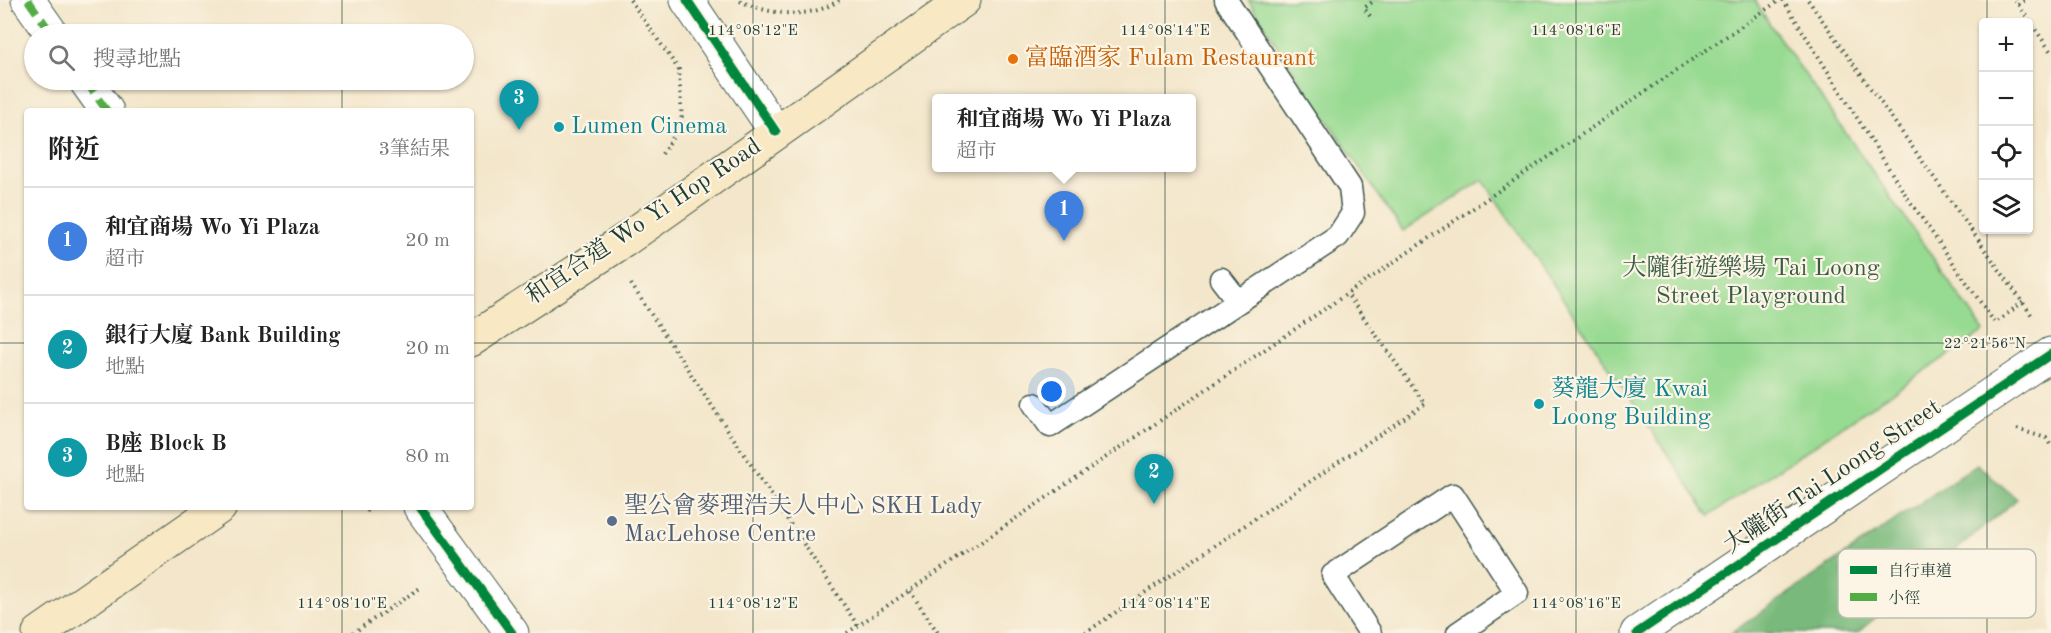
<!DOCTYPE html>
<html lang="zh-TW">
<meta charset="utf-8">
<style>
:root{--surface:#fff;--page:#f6f6f6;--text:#222;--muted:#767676;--line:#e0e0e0;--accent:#d1495b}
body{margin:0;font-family:"Old Standard TT","Noto Serif TC",serif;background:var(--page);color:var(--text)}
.controls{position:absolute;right:18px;top:18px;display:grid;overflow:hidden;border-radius:6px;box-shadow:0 2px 4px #0004}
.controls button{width:54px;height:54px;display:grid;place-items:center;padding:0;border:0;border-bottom:2px solid var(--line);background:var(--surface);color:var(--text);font:30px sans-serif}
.you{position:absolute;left:1052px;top:392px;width:21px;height:21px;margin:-15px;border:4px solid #fff;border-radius:50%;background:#1a73e8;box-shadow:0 0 0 9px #1a73e833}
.badge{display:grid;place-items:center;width:39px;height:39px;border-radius:50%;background:var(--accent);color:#fff;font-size:20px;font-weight:700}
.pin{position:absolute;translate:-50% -50px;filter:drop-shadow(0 2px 3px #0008)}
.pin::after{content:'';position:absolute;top:32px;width:21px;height:18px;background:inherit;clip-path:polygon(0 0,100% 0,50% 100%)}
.popup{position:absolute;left:932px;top:94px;width:264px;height:78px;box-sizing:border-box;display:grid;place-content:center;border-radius:6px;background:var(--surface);filter:drop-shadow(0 2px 4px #0005);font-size:20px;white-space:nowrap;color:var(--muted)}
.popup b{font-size:22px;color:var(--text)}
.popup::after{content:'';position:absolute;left:50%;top:100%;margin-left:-12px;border:12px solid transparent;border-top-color:var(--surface)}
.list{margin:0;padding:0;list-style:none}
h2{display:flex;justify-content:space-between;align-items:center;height:78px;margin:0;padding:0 24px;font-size:26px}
h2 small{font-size:20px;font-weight:400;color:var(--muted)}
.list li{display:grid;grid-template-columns:39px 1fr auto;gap:18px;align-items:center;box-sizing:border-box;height:108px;padding:0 24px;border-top:2px solid var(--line)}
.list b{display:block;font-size:22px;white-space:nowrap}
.list p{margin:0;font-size:20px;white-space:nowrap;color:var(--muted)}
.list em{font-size:20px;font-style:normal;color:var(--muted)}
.icon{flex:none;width:33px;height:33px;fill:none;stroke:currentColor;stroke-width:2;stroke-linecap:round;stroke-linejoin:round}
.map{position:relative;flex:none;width:2051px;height:633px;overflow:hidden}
.search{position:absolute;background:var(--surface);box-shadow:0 2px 4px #0004;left:24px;top:24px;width:450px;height:66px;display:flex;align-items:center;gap:15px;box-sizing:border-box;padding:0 21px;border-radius:33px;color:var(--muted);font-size:22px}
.panel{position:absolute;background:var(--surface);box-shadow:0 2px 4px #0004;left:24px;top:108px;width:450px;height:402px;border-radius:6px}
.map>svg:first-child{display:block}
.green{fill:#97da91;stroke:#5b8c62;stroke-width:1.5}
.forest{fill:#79ba7b;stroke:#4c7c58;stroke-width:1.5}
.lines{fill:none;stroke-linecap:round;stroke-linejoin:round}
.service-casing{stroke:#3f564a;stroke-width:25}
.pedestrian-casing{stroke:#3f564a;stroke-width:35}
.minor-casing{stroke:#3f564a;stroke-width:35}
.secondary-casing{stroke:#3f564a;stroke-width:35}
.path{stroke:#3f564a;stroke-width:4;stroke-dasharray:1.5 4.5;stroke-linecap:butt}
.service{stroke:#fff;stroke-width:22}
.pedestrian{stroke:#fff;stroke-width:33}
.minor{stroke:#fff;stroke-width:33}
.secondary{stroke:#f8e8c3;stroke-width:33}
.quiet{stroke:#52ad45;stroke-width:8;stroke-dasharray:15 8;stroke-linecap:butt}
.cycleway-casing{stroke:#fcf5e5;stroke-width:13}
.cycleway{stroke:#00873e;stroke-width:9}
.ticks{fill:none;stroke:#1f3d34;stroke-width:1.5;stroke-opacity:0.45}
.food-dot{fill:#e8710a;stroke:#fcf5e5;stroke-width:2}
.culture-dot{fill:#0f9aa8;stroke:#fcf5e5;stroke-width:2}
.service-dot{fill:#5c6f8a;stroke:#fcf5e5;stroke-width:2}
.labels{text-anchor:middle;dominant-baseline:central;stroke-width:4.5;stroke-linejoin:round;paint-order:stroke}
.food-label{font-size:24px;fill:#c56008;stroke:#fcf5e5;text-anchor:start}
.culture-label{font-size:24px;fill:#0d838f;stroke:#fcf5e5;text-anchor:start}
.street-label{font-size:24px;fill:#1f3d34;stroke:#fcf5e5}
.park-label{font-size:24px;fill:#375c47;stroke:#fcf5e5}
.service-label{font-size:24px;fill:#4e5e75;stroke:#fcf5e5;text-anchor:start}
.key{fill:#fcf5e5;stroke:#babeb0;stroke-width:1.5}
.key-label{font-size:16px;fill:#1f3d34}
.ticks-label{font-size:15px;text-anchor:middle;fill:#1f3d34;stroke:#fcf5e5;stroke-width:4.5;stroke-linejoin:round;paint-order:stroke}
</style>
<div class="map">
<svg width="2051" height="633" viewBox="0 0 2051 633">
<rect width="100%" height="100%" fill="#fcf5e5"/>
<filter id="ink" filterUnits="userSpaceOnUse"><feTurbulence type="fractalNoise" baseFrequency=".0167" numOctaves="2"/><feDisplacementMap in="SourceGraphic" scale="12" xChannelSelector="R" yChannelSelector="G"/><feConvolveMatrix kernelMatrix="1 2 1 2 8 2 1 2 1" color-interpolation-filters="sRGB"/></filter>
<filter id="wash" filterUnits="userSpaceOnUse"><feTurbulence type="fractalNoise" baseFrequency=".008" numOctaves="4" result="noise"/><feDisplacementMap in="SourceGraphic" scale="24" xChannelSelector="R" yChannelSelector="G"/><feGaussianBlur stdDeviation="1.35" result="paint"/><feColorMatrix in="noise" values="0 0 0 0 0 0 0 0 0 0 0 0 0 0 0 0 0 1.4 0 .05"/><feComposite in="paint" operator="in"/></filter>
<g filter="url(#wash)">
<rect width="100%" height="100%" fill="#f3e6ca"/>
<path class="green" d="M 1248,0 L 1755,0 L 1769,23 L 1984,331 L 1709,516 L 1483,180 L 1403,231 L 1294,72 Z"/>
<path class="forest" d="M 1977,464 L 2017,499 L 1857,633 L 1731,633 Z"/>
</g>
<g filter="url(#ink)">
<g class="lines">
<g class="service-casing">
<path id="service" d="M 1221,279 L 1238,301
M 1034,404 L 1050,426 L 1338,236 L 1353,213 L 1350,187 L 1226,0
M 1370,633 L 1333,575 L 1453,495 L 1517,593 L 1458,633"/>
</g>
<g class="pedestrian-casing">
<path id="pedestrian" d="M 28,0 L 52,34
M 85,80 L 107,111"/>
</g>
<g class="minor-casing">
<path id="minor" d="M 687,0 L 776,132
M 420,507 L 512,633
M 1637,633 L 2051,354"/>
</g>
<g class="secondary-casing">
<path id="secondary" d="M 471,340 L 625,240 L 964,0
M 39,633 L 220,507"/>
</g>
<path class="path" d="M 630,0 L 679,70 L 682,124 L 662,154
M 1783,0 L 1903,191 L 1995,323 L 2023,302
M 1808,0 L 2033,317
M 2015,0 L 2051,52
M 740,1 C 769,15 811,20 839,0
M 2018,5 L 2025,0
M 1370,16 L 1364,8 L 1375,0
M 631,284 L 858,626
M 2017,429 L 2046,438 L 2051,446
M 366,511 L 373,507
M 910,591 L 938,633
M 353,633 L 420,588
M 847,633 L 1780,0
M 1085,633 L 1425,404 L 1347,294"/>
<use href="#service" class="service"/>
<use href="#pedestrian" class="pedestrian"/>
<use href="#minor" class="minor"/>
<use href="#secondary" class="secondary"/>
<path class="quiet" d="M 28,0 L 52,34
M 85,80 L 107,111"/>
<g class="cycleway-casing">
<path id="cycleway" d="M 687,0 L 776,132
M 420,507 L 512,633
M 1637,633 L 2051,354"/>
</g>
<use href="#cycleway" class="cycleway"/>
</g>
</g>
<path class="ticks" d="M 342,0 L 342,34M 753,0 L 753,633M 1165,0 L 1165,633M 1576,0 L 1576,633M 1987,0 L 1987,22M 342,80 L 342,111M 1987,230 L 1987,633M 0,343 L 27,343M 471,343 L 2051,343M 342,507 L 342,633"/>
<circle class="food-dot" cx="1013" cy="59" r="6"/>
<g class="culture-dot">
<circle cx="559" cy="127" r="6"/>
<circle cx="1539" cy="404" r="6"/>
</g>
<circle class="service-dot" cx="612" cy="521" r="6"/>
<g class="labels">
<g class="food-label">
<text x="1025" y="59">富臨酒家 Fulam Restaurant</text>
</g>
<g class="culture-label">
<text x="571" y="127">Lumen Cinema</text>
<text x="1551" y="390">葵龍大廈 Kwai<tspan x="1551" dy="28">Loong Building</tspan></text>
</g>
<g class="street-label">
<text transform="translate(644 222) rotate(-34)">和宜合道 Wo Yi Hop Road</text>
<text transform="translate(1833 477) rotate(-34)">大隴街 Tai Loong Street</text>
</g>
<g class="park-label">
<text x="1751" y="269">大隴街遊樂場 Tai Loong<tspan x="1751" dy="28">Street Playground</tspan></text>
</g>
<g class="service-label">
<text x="624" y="507">聖公會麥理浩夫人中心 SKH Lady<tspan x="624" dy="28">MacLehose Centre</tspan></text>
</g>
</g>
<rect x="1838" y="549" width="198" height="69" rx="9" class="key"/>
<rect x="1850" y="566" width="27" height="8" fill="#00873e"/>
<rect x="1850" y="593" width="27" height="8" fill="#52ad45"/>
<g class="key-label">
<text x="1888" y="576">自行車道</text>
<text x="1888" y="603">小徑</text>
</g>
<g class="ticks-label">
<text x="753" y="35">114°08'12"E</text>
<text x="1165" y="35">114°08'14"E</text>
<text x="1576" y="35">114°08'16"E</text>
<text x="1985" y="348">22°21'56"N</text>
<text x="342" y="608">114°08'10"E</text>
<text x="753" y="608">114°08'12"E</text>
<text x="1165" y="608">114°08'14"E</text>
<text x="1576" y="608">114°08'16"E</text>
</g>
</svg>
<div class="controls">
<button>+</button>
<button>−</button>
<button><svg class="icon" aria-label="locate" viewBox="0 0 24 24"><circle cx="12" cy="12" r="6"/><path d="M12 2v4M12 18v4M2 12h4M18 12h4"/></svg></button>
<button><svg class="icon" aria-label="layers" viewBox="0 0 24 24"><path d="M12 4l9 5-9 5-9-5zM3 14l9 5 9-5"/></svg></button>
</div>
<div class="you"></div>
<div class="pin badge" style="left:1064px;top:241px;background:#3f7fe0">1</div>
<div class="popup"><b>和宜商場 Wo Yi Plaza</b>超市</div>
<div class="pin badge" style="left:1154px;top:504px;background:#0f9aa8">2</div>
<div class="pin badge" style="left:519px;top:130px;background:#0f9aa8">3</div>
<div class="search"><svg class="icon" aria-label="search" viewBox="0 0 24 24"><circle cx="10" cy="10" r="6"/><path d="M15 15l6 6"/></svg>搜尋地點</div>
<section class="panel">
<h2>附近<small>3筆結果</small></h2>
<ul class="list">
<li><span class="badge" style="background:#3f7fe0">1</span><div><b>和宜商場 Wo Yi Plaza</b><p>超市</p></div><em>20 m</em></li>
<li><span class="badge" style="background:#0f9aa8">2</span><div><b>銀行大廈 Bank Building</b><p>地點</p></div><em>20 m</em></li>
<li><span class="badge" style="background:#0f9aa8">3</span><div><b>B座 Block B</b><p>地點</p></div><em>80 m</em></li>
</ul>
</section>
</div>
